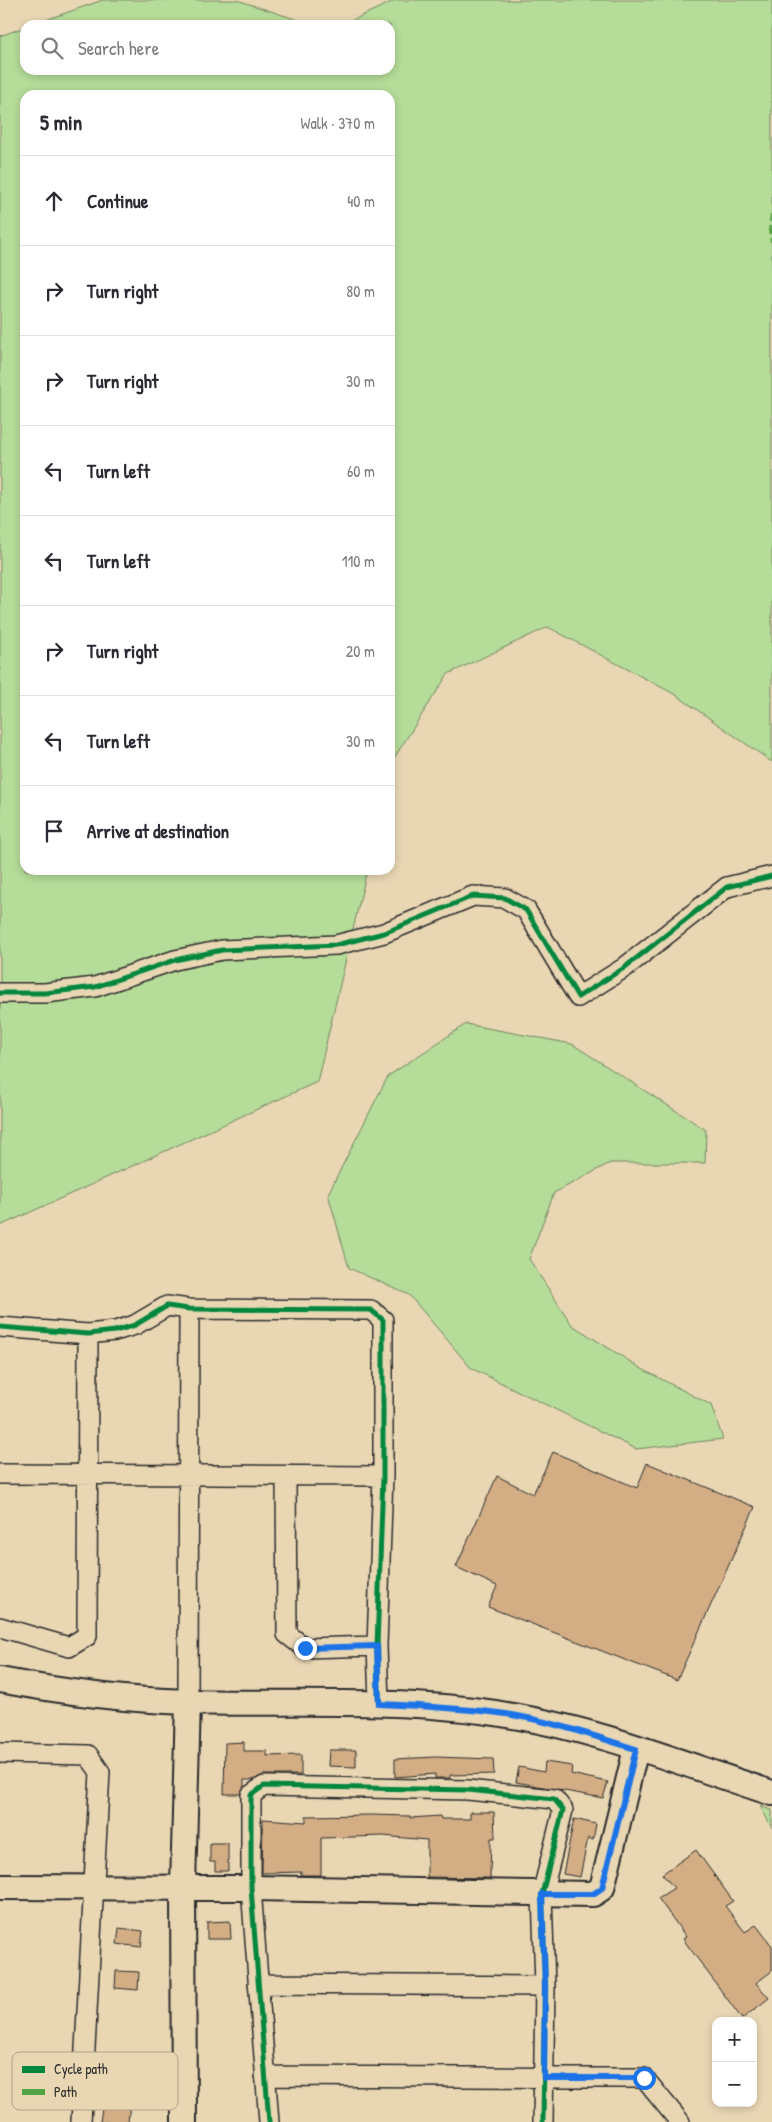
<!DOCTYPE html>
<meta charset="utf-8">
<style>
:root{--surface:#fff;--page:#f2f2f3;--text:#2b2b33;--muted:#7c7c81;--line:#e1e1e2}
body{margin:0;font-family:"Patrick Hand",sans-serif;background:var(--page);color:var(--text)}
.controls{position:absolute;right:15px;bottom:15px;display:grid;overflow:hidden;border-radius:10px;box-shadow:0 2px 8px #0003}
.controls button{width:45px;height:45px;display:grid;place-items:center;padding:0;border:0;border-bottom:1px solid var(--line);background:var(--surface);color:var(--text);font:25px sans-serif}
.stop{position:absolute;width:15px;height:15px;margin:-11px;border:4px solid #1a73e8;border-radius:50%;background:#fff}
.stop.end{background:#1a73e8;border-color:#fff;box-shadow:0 1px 5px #0008}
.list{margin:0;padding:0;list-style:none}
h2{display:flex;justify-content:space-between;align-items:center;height:65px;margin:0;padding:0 20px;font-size:21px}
h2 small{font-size:16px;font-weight:400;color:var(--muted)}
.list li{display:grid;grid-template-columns:32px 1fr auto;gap:15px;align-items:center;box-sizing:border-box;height:90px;padding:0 20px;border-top:1px solid var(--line)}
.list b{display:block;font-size:19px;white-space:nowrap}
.list em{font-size:16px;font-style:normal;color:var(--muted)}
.icon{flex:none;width:28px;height:28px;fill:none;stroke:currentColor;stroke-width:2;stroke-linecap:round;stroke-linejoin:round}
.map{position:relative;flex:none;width:772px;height:2122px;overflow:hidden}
.search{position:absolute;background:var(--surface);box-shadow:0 2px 8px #0003;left:20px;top:20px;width:375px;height:55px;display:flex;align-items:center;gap:12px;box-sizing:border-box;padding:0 18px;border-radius:15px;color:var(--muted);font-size:19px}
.panel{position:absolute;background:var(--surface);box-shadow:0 2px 8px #0003;left:20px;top:90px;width:375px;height:785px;border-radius:15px}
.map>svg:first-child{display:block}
.green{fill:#b5dc98;stroke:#708462}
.building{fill:#d3ae85;stroke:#2b2b2b}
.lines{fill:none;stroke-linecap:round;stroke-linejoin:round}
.minor-casing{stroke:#2b2b2b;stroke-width:22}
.tertiary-casing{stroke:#2b2b2b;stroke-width:28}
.minor{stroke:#e9d7b4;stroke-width:19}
.tertiary{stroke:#e9d7b4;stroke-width:24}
.quiet{stroke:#51a443;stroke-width:4;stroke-dasharray:8 4;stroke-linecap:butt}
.cycleway-casing{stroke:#e9d7b4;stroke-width:8}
.cycleway{stroke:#00873e;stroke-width:5}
.route{stroke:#1a73e8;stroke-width:6}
.key{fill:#e9d7b4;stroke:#b0a38b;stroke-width:1}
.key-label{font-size:14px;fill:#2b2b2b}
</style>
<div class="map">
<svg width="772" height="2122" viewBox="0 0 772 2122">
<rect width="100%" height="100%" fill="#e9d7b4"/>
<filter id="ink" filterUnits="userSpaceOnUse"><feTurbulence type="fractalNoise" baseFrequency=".02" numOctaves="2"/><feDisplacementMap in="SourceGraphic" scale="10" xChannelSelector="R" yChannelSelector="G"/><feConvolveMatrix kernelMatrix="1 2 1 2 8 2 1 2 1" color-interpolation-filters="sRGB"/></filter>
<g filter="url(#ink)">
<path class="green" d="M 103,0 L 237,0 L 313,25 L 31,25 Z
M 396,0 L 772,0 L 772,762 L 676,695 L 548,627 L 448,674 L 394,758 L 390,776 L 390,95 L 25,95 L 25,870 L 367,870 L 317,1082 L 0,1226 L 0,36 L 25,27 L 25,70 L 390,70 L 390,25 L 342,25 Z
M 466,1024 L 572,1044 L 706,1130 L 705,1163 L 610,1163 L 554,1193 L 529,1259 L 572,1325 L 642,1369 L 711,1405 L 723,1439 L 636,1449 L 471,1368 L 409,1295 L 349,1268 L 328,1194 L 388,1076 Z
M 760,1806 L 772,1810 L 772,1828 Z"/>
<path class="building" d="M 553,1452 L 637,1488 L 647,1463 L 755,1507 L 677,1680 L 488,1607 L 497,1586 L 456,1567 L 497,1476 L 533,1494 Z
M 244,1742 L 244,1751 L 267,1751 L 267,1756 L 301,1755 L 301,1775 L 264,1775 L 253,1780 L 244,1780 L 244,1786 L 240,1794 L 224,1794 L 225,1743 Z
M 329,1750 L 356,1750 L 356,1767 L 328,1766 Z
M 436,1757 L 493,1759 L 494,1774 L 450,1775 L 450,1778 L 435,1778 L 435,1774 L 395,1777 L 395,1759 Z
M 545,1762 L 572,1766 L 571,1774 L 608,1782 L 603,1798 L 516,1782 L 519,1767 L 544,1772 Z
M 470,1812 L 494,1812 L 495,1838 L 491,1838 L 490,1878 L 427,1877 L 427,1840 L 383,1836 L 321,1838 L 321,1875 L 301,1875 L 301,1872 L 262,1873 L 263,1819 L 306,1822 L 306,1816 L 371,1815 L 410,1816 L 410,1818 L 440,1816 L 441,1819 L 470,1819 Z
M 574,1819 L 596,1824 L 593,1840 L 588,1838 L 580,1877 L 563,1874 Z
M 210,1843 L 228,1843 L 228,1871 L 215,1871 L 215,1862 L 210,1862 Z
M 696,1850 L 733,1901 L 725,1906 L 745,1932 L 756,1925 L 772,1946 L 772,1971 L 756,1983 L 769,1998 L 742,2019 L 683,1939 L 686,1937 L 658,1898 L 674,1888 L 662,1874 Z
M 230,1921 L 231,1939 L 207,1939 L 207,1922 Z
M 119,1928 L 143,1931 L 141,1947 L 117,1944 Z
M 116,1971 L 139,1972 L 138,1990 L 115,1988 Z
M 103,2101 L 130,2104 L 128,2122 L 100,2122 Z"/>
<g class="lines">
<g class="minor-casing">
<path id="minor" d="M 0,993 L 45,993 L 95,987 L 175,960 L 222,950 L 336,945 L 384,933 L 473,896 L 505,898 L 526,910 L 578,997 L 624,968 L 727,887 L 772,876
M 0,1327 L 88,1334 L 115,1331 L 135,1325 L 167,1306 L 189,1309 L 371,1310 L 383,1320 L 383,1476 L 377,1646 L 379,1703
M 0,1474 L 383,1476
M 286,1476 L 287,1634 L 305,1648 L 377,1646
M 0,1627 L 69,1647 L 87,1636 L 88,1334
M 188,1702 L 189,1309
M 0,1753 L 88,1755 L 100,1772 L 81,2122
M 258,1984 L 545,1986
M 265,2076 L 644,2078 L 680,2122
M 269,2122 L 251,1888 L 251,1795 L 264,1786 L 468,1790 L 554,1799 L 563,1810 L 542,1894 L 545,1986 L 543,2122"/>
</g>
<g class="tertiary-casing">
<path id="tertiary" d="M 0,1680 C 63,1692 124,1700 188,1702 C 294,1705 402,1697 507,1715 C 597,1729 686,1765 772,1793
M 0,1887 L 251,1888 L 593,1894 L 602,1888 L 636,1749
M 184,2122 L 183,1887 L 188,1702"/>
</g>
<use href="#minor" class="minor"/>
<use href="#tertiary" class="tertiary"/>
<path class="quiet" d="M 772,214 L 770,230 L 772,242"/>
<g class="cycleway-casing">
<path id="cycleway" d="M 0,993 L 45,993 L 95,987 L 175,960 L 222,950 L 336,945 L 384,933 L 473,896 L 505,898 L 526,910 L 578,997 L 624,968 L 727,887 L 772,876
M 0,1327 L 88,1334 L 115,1331 L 135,1325 L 167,1306 L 189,1309 L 371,1310 L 383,1320 L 383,1476 L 377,1646 L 379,1703
M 269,2122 L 251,1888 L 251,1795 L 264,1786 L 468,1790 L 554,1799 L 563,1810 L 542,1894 L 545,1986 L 543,2122"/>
</g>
<use href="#cycleway" class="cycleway"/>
</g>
</g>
<g class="lines" filter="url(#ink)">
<path class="route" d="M 305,1648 L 377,1646 L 379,1704 C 422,1706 464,1708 506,1714 C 551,1721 593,1736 636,1749 L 602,1888 L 593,1894 L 542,1894 L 545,1986 L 544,2078 L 644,2078"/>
</g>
<rect x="12" y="2052" width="166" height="58" rx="8" class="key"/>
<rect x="22" y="2066" width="23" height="7" fill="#00873e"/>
<rect x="22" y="2089" width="23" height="6" fill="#51a443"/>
<g class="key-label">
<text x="54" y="2074">Cycle path</text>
<text x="54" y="2097">Path</text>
</g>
</svg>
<div class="controls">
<button>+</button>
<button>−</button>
</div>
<div class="stop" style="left:644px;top:2078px"></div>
<div class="stop end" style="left:305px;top:1648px"></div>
<div class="search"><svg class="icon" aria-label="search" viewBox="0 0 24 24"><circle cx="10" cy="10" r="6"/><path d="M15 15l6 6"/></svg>Search here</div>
<section class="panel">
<h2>5 min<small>Walk · 370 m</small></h2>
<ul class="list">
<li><svg class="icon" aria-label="ahead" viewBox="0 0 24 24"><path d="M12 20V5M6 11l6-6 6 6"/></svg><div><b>Continue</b></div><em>40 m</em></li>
<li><svg class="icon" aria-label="right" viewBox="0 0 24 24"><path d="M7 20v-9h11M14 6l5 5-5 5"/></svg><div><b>Turn right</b></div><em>80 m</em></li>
<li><svg class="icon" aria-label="right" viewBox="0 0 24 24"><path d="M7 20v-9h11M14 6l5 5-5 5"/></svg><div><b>Turn right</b></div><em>30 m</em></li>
<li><svg class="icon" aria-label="left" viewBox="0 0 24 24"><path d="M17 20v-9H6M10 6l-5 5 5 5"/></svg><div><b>Turn left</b></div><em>60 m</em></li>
<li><svg class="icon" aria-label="left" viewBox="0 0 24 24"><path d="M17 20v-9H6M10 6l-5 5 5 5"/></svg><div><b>Turn left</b></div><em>110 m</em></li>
<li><svg class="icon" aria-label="right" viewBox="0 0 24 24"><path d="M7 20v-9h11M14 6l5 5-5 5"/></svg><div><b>Turn right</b></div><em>20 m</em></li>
<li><svg class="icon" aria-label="left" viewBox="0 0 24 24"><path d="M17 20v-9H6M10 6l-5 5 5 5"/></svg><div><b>Turn left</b></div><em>30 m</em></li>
<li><svg class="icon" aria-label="arrive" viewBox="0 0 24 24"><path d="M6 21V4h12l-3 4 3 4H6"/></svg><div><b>Arrive at destination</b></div></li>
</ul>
</section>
</div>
